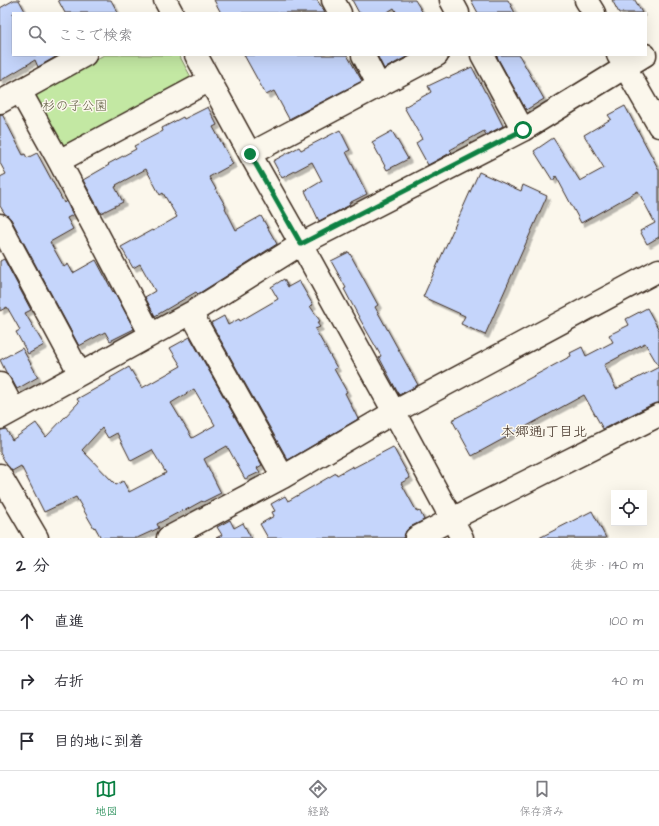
<!DOCTYPE html>
<html lang="ja">
<meta charset="utf-8">
<style>
:root{--surface:#fff;--page:#f2f2f3;--text:#2b2b33;--muted:#7c7c81;--line:#e1e1e2;--accent:#0b8043}
body{margin:0;font-family:"Architects Daughter","Klee One",sans-serif;background:var(--page);color:var(--text)}
.controls{position:absolute;right:12px;bottom:12px;display:grid;overflow:hidden;border-radius:0px;box-shadow:0 4px 16px #0002}
.controls button{width:36px;height:36px;display:grid;place-items:center;padding:0;border:0;border-bottom:1px solid var(--line);background:var(--surface);color:var(--text);font:20px sans-serif}
.stop{position:absolute;width:12px;height:12px;margin:-9px;border:3px solid #0b8043;border-radius:50%;background:#fff}
.stop.end{background:#0b8043;border-color:#fff;box-shadow:0 1px 4px #0008}
.list{margin:0;padding:0;list-style:none}
h2{display:flex;justify-content:space-between;align-items:center;height:52px;margin:0;padding:0 16px;font-size:17px}
h2 small{font-size:13px;font-weight:400;color:var(--muted)}
.list li{display:grid;grid-template-columns:26px 1fr auto;gap:12px;align-items:center;box-sizing:border-box;height:60px;padding:0 16px;border-top:1px solid var(--line)}
.list b{display:block;font-size:15px;white-space:nowrap}
.list em{font-size:13px;font-style:normal;color:var(--muted)}
.icon{flex:none;width:22px;height:22px;fill:none;stroke:currentColor;stroke-width:2;stroke-linecap:round;stroke-linejoin:round}
.map{position:relative;flex:none;width:659px;height:538px;overflow:hidden}
.search{position:absolute;background:var(--surface);box-shadow:0 4px 16px #0002;left:12px;right:12px;top:12px;height:44px;display:flex;align-items:center;gap:10px;box-sizing:border-box;padding:0 14px;border-radius:0px;color:var(--muted);font-size:15px}
.sheet{height:232px;background:var(--surface)}
nav{display:flex;justify-content:space-around;align-items:center;box-sizing:border-box;height:56px;border-top:1px solid var(--line);background:var(--surface);font-size:11px;color:var(--muted)}
nav a{display:grid;justify-items:center;gap:2px}
nav .on{color:var(--accent)}
.map>svg:first-child{display:block}
.green{fill:#c3e8a3;stroke:#7f8960}
.building{fill:#c5d5fb;stroke:#3b2a1e;fill-rule:evenodd;filter:url(#shadow)}
.lines{fill:none;stroke-linecap:round;stroke-linejoin:round}
.minor-casing{stroke:#3b2a1e;stroke-width:25}
.minor{stroke:#fbf7ec;stroke-width:22}
.route{stroke:#0b8043;stroke-width:5}
.labels{text-anchor:middle;dominant-baseline:central;stroke-width:3;stroke-linejoin:round;paint-order:stroke}
.park-label{font-size:13px;fill:#5d5a3f;stroke:#fbf7ec}
.neighbourhood-label{font-size:14px;fill:#3b2a1e;stroke:#fbf7ec}
</style>
<div class="map">
<svg width="659" height="538" viewBox="0 0 659 538">
<defs>
<filter id="shadow"><feDropShadow dx="3.5" dy="3.5" stdDeviation="0" flood-color="#0004"/></filter>
</defs>
<rect width="100%" height="100%" fill="#fbf7ec"/>
<filter id="ink" filterUnits="userSpaceOnUse"><feTurbulence type="fractalNoise" baseFrequency=".025" numOctaves="2"/><feDisplacementMap in="SourceGraphic" scale="8" xChannelSelector="R" yChannelSelector="G"/><feConvolveMatrix kernelMatrix="1 2 1 2 8 2 1 2 1" color-interpolation-filters="sRGB"/></filter>
<g filter="url(#ink)">
<path class="green" d="M 104,55 L 179,55 L 192,79 L 61,148 L 34,97 L 36,91 Z"/>
<path class="building" d="M 14,0 L 19,0 L 26,13 L 13,13 L 13,55 L 59,55 L 38,67 L 35,60 L 0,81 L 0,8 Z
M 58,0 L 111,0 L 118,13 L 65,13 Z
M 214,0 L 317,0 L 325,13 L 221,13 Z
M 352,0 L 415,0 L 423,13 L 397,13 L 394,8 L 386,13 L 359,13 Z
M 471,0 L 508,0 L 515,13 L 478,13 Z
M 612,0 L 635,0 L 642,13 L 619,13 Z
M 244,55 L 347,55 L 362,81 L 289,119 L 274,91 L 266,95 Z
M 377,55 L 410,55 L 384,69 Z
M 496,55 L 519,55 L 544,99 L 526,110 Z
M 472,67 L 485,92 L 486,92 L 503,126 L 486,135 L 484,131 L 450,150 L 452,152 L 428,165 L 416,143 L 422,139 L 404,107 L 431,92 L 428,86 L 447,77 L 448,78 Z
M 625,106 L 659,170 L 659,237 L 647,244 L 640,231 L 655,223 L 638,191 L 581,223 L 556,176 L 553,181 L 534,151 L 553,138 L 580,181 L 604,168 L 584,135 L 611,119 L 608,115 Z
M 208,107 L 217,125 L 213,127 L 233,164 L 209,177 L 226,207 L 225,208 L 236,230 L 261,216 L 277,244 L 198,294 L 196,292 L 155,316 L 145,297 L 155,291 L 140,264 L 133,268 L 121,247 L 152,230 L 153,231 L 177,217 L 163,193 L 160,195 L 146,169 L 116,185 L 117,186 L 115,187 L 123,202 L 101,213 L 83,180 L 109,165 L 108,164 L 136,149 L 134,146 L 163,131 L 162,128 L 183,117 L 184,119 Z
M 0,114 L 2,114 L 23,155 L 25,154 L 27,158 L 37,153 L 64,203 L 66,201 L 73,215 L 67,218 L 73,229 L 50,242 L 64,267 L 68,264 L 73,273 L 96,260 L 113,292 L 114,291 L 134,329 L 110,341 L 105,332 L 79,346 L 11,219 L 5,214 L 0,206 L 0,177 L 6,174 L 0,163 Z
M 340,130 L 350,150 L 346,152 L 367,194 L 349,203 L 350,205 L 319,221 L 305,191 L 322,181 L 312,162 L 282,178 L 273,161 L 299,147 L 301,150 Z
M 392,131 L 408,159 L 387,170 L 372,142 Z
M 479,172 L 521,191 L 523,185 L 547,196 L 485,335 L 461,324 L 465,316 L 423,297 Z
M 349,252 L 378,305 L 375,307 L 418,385 L 399,395 L 379,357 L 381,356 L 361,321 L 344,289 L 346,288 L 331,261 Z
M 4,259 L 31,310 L 25,313 L 44,345 L 28,354 L 16,332 L 20,330 L 7,307 L 0,311 L 0,261 Z
M 284,279 L 288,287 L 299,281 L 313,305 L 310,306 L 320,321 L 317,323 L 320,327 L 315,329 L 337,368 L 334,369 L 347,392 L 345,393 L 358,419 L 288,460 L 211,323 L 224,316 L 228,325 L 239,319 L 240,321 L 278,299 L 271,287 Z
M 647,308 L 659,330 L 659,403 L 653,404 L 603,429 L 584,395 L 472,456 L 452,420 L 571,356 L 570,353 L 582,347 L 586,356 L 613,342 L 609,335 L 629,325 L 626,319 ZM 645,343 L 659,367 L 616,389 L 604,365 Z
M 190,337 L 262,465 L 257,468 L 260,472 L 245,479 L 227,446 L 204,459 L 221,493 L 203,502 L 202,501 L 184,511 L 183,510 L 157,524 L 159,528 L 137,538 L 101,538 L 95,527 L 94,528 L 76,497 L 44,512 L 21,466 L 12,471 L 7,465 L 0,453 L 0,430 L 6,429 L 12,440 L 36,423 L 46,437 L 79,402 L 77,399 L 111,380 L 110,378 L 129,367 L 142,388 L 181,366 L 170,348 ZM 194,389 L 215,425 L 192,438 L 171,403 ZM 102,428 L 108,438 L 117,433 L 131,461 L 152,450 L 166,473 L 129,492 L 123,481 L 116,485 L 82,450 Z
M 22,348 L 38,377 L 17,389 L 11,378 L 7,374 L 0,360 Z
M 393,447 L 410,478 L 401,483 L 417,512 L 420,511 L 424,520 L 410,527 L 406,531 L 404,537 L 402,538 L 268,538 L 260,524 L 274,516 L 272,512 L 275,511 L 271,504 L 285,496 L 288,501 L 336,473 L 337,475 L 353,466 L 353,468 Z
M 592,511 L 606,538 L 539,538 Z
M 230,520 L 234,528 L 243,523 L 251,538 L 216,538 L 222,535 L 217,527 Z"/>
<g class="lines">
<g class="minor-casing">
<path id="minor" d="M 165,0 L 172,13
M 333,0 L 340,13
M 451,0 L 458,13
M 586,0 L 594,13
M 196,55 L 250,154 L 301,244 L 394,412 L 462,538
M 363,55 L 379,86
M 482,55 L 523,130
M 618,55 L 659,126
M 20,91 L 59,161 L 151,335
M 0,102 L 85,55
M 250,154 L 437,55
M 59,161 L 210,80
M 0,225 L 80,374
M 191,313 L 283,477
M 0,384 L 14,410
M 0,418 L 191,313 L 301,244 L 523,130 L 645,55
M 0,475 L 37,538
M 168,538 L 283,477 L 394,412 L 659,270
M 416,538 L 452,519 L 659,415"/>
</g>
<use href="#minor" class="minor"/>
</g>
</g>
<g class="lines" filter="url(#ink)">
<path class="route" d="M 250,154 L 301,244 L 523,130"/>
</g>
<g class="labels">
<g class="park-label">
<text x="75" y="106">杉の子公園</text>
</g>
<g class="neighbourhood-label">
<text x="544" y="432">本郷通1丁目北</text>
</g>
</g>
</svg>
<div class="controls">
<button><svg class="icon" aria-label="locate" viewBox="0 0 24 24"><circle cx="12" cy="12" r="6"/><path d="M12 2v4M12 18v4M2 12h4M18 12h4"/></svg></button>
</div>
<div class="stop" style="left:523px;top:130px"></div>
<div class="stop end" style="left:250px;top:154px"></div>
<div class="search"><svg class="icon" aria-label="search" viewBox="0 0 24 24"><circle cx="10" cy="10" r="6"/><path d="M15 15l6 6"/></svg>ここで検索</div>
</div>
<section class="sheet">
<h2>2 分<small>徒歩 · 140 m</small></h2>
<ul class="list">
<li><svg class="icon" aria-label="ahead" viewBox="0 0 24 24"><path d="M12 20V5M6 11l6-6 6 6"/></svg><div><b>直進</b></div><em>100 m</em></li>
<li><svg class="icon" aria-label="right" viewBox="0 0 24 24"><path d="M7 20v-9h11M14 6l5 5-5 5"/></svg><div><b>右折</b></div><em>40 m</em></li>
<li><svg class="icon" aria-label="arrive" viewBox="0 0 24 24"><path d="M6 21V4h12l-3 4 3 4H6"/></svg><div><b>目的地に到着</b></div></li>
</ul>
</section>
<nav>
<a class="on"><svg class="icon" aria-label="map" viewBox="0 0 24 24"><path d="M3 6l6-2 6 2 6-2v14l-6 2-6-2-6 2zM9 4v14M15 6v14"/></svg>地図</a>
<a><svg class="icon" aria-label="directions" viewBox="0 0 24 24"><path d="M12 3l9 9-9 9-9-9zM9 14v-3h6M13 9l2 2-2 2"/></svg>経路</a>
<a><svg class="icon" aria-label="saved" viewBox="0 0 24 24"><path d="M7 4h10v16l-5-4-5 4z"/></svg>保存済み</a>
</nav>
